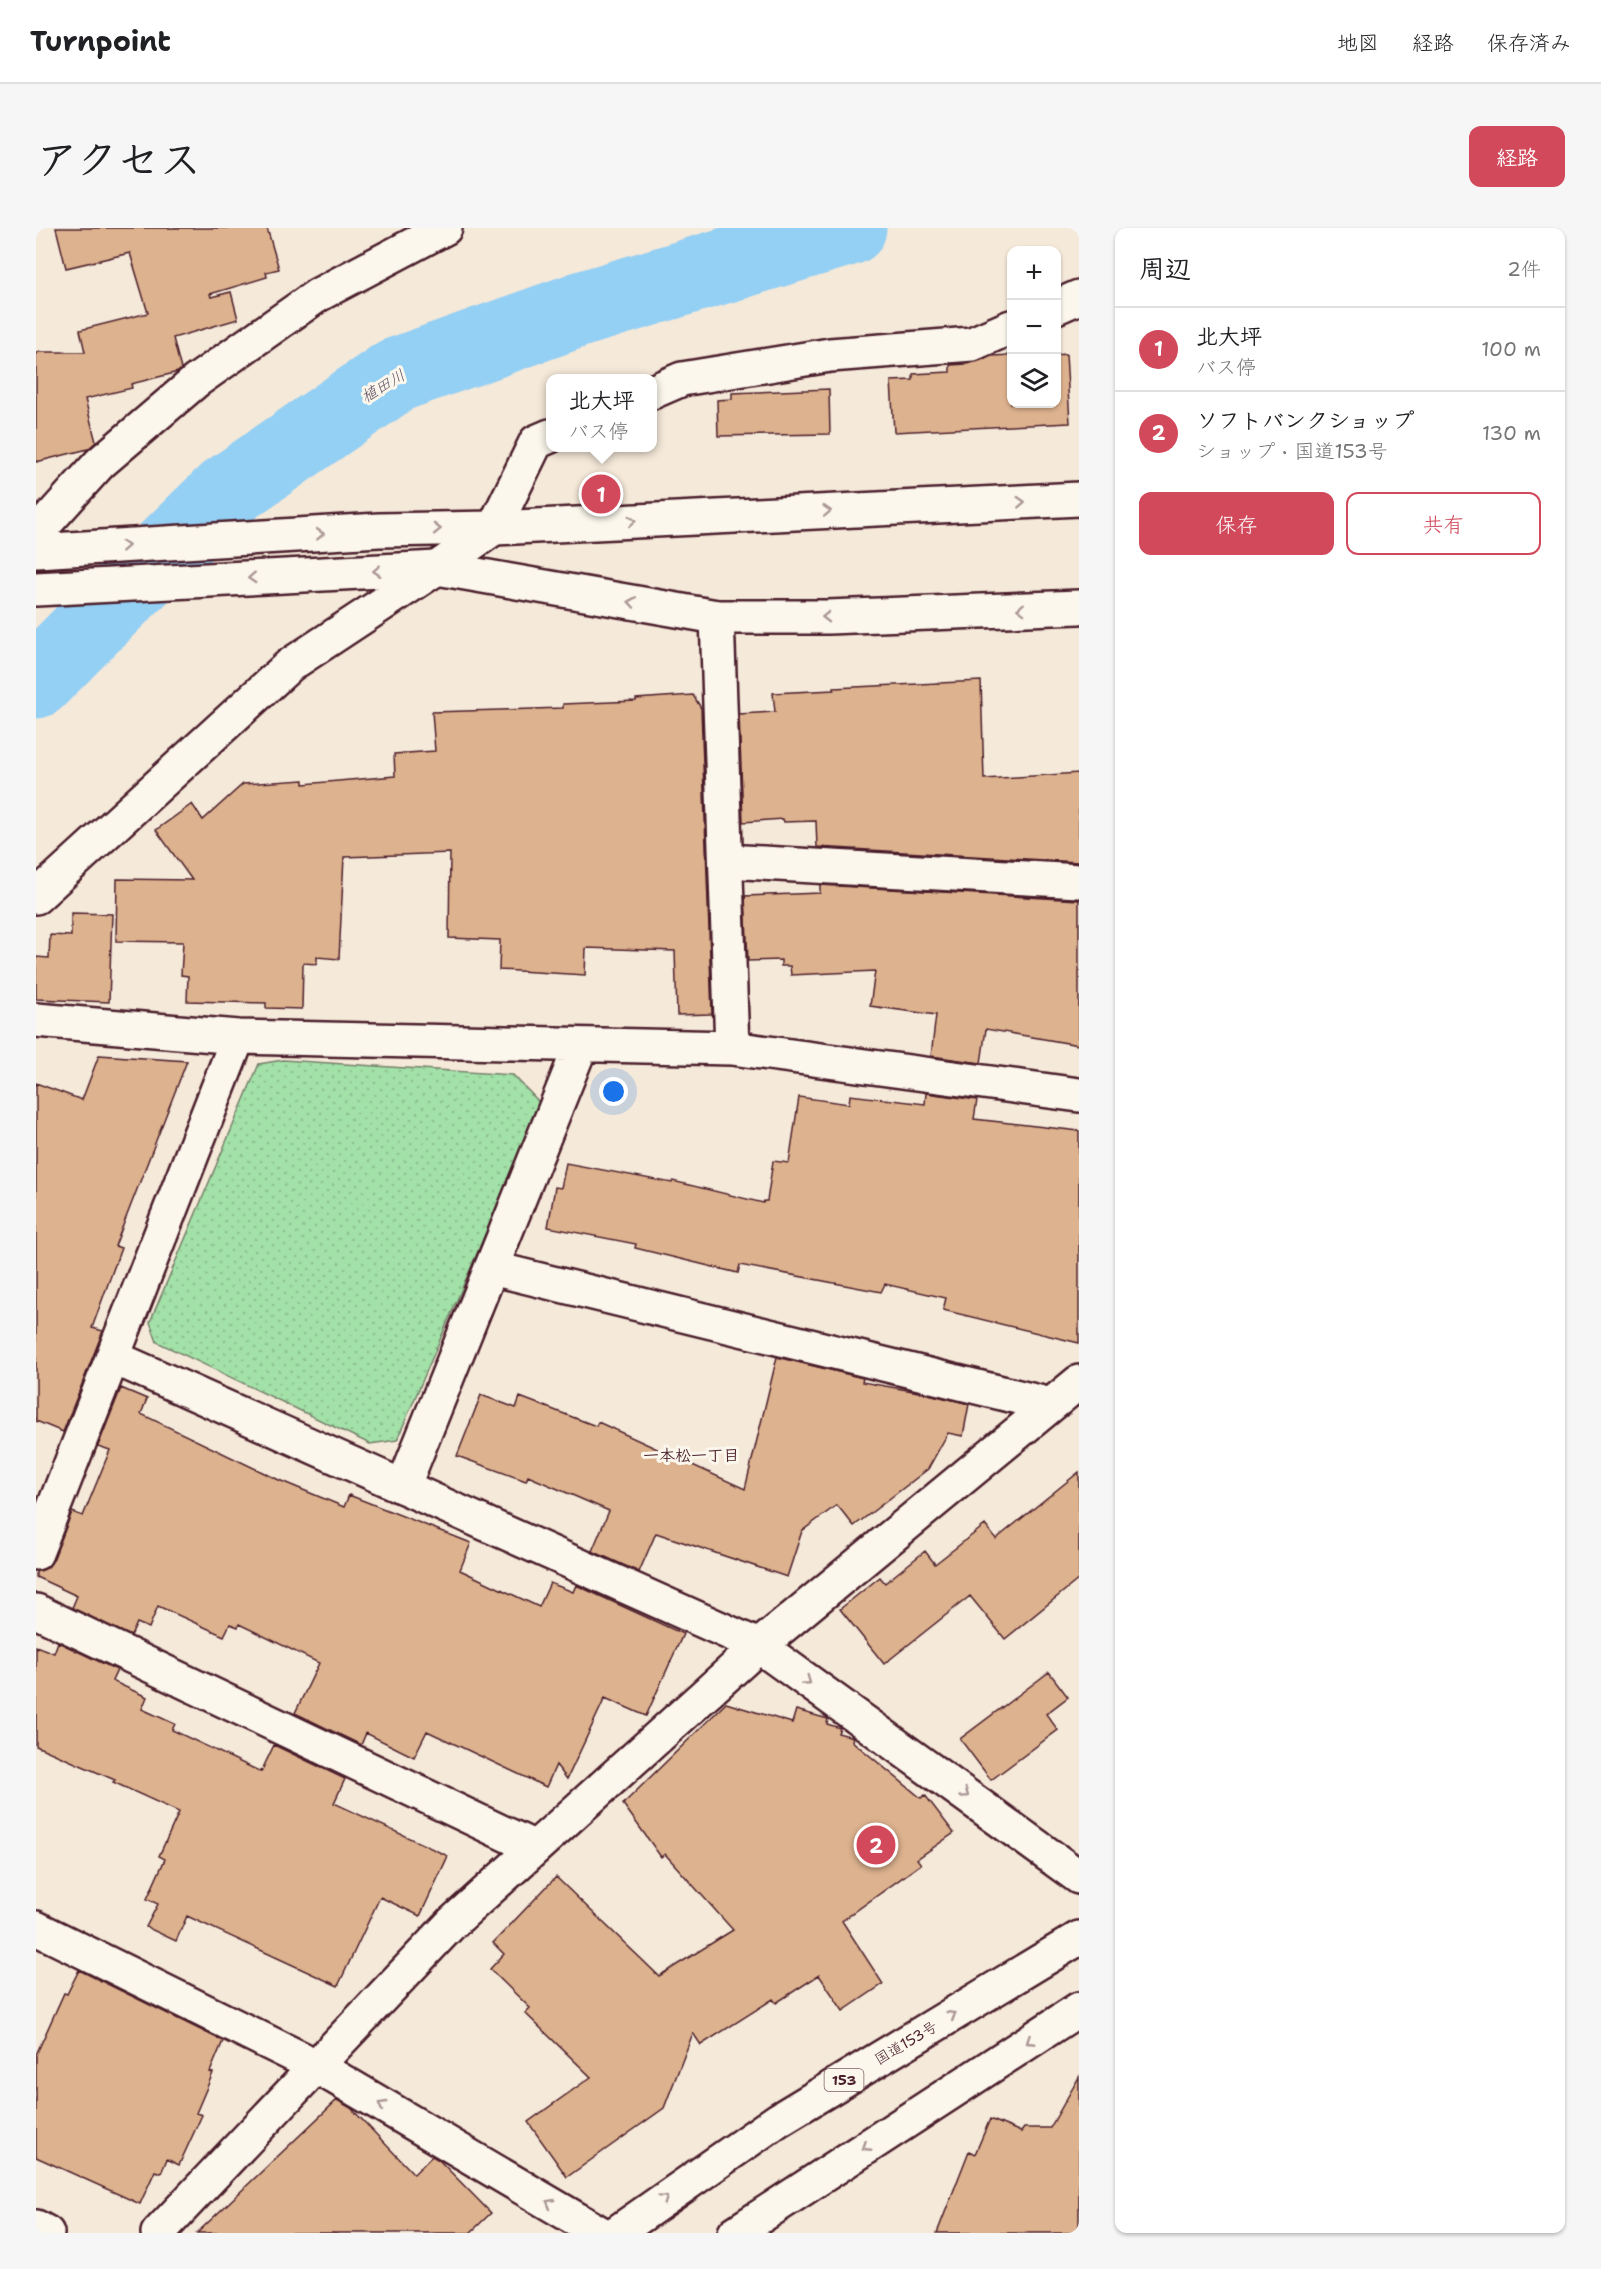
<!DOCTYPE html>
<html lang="ja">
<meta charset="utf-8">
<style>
:root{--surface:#fff;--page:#f6f6f6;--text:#202124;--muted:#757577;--line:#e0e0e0;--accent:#d1495b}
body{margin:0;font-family:"Shantell Sans","Klee One",sans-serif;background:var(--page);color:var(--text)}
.controls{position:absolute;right:18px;top:18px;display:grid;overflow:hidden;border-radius:12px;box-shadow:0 2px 4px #0004}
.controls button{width:54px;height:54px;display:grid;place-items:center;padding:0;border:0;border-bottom:2px solid var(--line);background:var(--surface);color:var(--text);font:30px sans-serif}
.you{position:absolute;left:578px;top:864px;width:21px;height:21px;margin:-15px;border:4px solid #fff;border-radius:50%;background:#1a73e8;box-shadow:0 0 0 9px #1a73e833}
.badge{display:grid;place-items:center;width:39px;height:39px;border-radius:50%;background:var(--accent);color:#fff;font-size:20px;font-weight:700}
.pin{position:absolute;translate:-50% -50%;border:3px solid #fff;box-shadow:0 2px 6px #0006}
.popup{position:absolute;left:510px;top:146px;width:111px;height:78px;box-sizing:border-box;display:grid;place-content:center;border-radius:12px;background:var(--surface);filter:drop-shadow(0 2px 4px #0005);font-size:20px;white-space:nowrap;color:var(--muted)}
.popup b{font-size:22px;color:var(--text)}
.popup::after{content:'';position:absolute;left:50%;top:100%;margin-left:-12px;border:12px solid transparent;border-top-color:var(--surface)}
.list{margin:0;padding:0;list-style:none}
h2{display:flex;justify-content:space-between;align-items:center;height:78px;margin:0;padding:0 24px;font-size:26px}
h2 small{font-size:20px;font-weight:400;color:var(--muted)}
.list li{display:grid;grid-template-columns:39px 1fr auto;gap:18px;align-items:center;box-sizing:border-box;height:84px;padding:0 24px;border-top:2px solid var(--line)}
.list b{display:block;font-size:22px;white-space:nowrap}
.list p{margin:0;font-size:20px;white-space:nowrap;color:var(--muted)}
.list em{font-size:20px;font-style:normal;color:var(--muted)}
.actions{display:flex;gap:12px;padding:18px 24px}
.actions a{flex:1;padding:14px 0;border:2px solid var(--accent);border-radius:12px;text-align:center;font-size:21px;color:var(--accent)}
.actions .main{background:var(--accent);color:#fff}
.icon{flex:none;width:33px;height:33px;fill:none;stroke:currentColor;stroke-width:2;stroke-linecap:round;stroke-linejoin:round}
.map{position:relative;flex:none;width:1043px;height:2005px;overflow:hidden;border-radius:12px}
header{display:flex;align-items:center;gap:36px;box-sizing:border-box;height:84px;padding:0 30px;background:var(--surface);border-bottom:2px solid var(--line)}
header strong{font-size:28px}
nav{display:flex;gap:33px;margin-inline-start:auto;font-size:21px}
.intro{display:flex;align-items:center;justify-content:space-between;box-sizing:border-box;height:144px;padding:0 36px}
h1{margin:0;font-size:42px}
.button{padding:15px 27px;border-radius:12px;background:var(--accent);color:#fff;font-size:21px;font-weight:700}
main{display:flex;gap:36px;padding:0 36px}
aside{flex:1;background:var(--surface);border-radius:12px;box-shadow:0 2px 4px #0004}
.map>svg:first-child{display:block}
.grass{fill:url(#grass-dots);stroke:#76806a;stroke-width:1.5}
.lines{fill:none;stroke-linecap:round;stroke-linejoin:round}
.river{stroke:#94cff4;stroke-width:75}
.building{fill:#ddb28e;stroke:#4a1f2b;stroke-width:1.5}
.minor-casing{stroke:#4a1f2b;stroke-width:38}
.tertiary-casing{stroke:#4a1f2b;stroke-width:38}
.trunk-casing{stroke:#4a1f2b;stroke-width:38}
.minor{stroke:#fbf7ec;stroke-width:33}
.tertiary{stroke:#fbf7ec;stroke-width:33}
.trunk{stroke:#fbf7ec;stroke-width:33}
.oneway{stroke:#ab9695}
.labels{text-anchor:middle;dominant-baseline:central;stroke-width:6;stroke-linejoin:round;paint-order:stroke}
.shield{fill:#fbf7ec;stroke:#7f6065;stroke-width:1.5}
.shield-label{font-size:14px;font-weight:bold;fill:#4a1f2b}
.street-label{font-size:15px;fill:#4a1f2b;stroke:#fbf7ec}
.water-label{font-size:16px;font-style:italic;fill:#605467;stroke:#fbf7ec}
.neighbourhood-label{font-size:16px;font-weight:bold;fill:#4a1f2b;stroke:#fbf7ec}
</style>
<header>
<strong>Turnpoint</strong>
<nav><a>地図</a><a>経路</a><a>保存済み</a></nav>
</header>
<div class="intro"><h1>アクセス</h1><a class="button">経路</a></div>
<main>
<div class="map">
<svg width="1043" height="2005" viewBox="0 0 1043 2005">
<defs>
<pattern id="grass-dots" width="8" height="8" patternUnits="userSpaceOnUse" patternTransform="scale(1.5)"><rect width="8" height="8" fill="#a2e1a8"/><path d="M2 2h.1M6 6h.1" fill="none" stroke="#8dc191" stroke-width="1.8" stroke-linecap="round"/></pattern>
</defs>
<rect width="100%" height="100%" fill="#f5e9d9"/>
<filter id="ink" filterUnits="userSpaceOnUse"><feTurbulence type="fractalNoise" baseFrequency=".0167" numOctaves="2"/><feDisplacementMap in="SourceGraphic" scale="12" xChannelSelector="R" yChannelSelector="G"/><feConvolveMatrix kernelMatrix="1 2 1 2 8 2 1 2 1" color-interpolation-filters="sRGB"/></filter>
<g filter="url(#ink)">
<path class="grass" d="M 247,832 L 477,847 L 505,876 L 361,1212 L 334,1216 L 121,1114 L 114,1094 L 223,836 Z"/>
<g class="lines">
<path class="river" d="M 0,453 L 68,384 L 191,264 L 360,147 L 545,81 L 813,0"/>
</g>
<path class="building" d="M 20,0 L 231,0 L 243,41 L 230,44 L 231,49 L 174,66 L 175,69 L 195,64 L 202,91 L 137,110 L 145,141 L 142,144 L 95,156 L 96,160 L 49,171 L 60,214 L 52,221 L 0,234 L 0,124 L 49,124 L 44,102 L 112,85 L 94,25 L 30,40 Z
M 1030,126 L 1034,195 L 858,204 L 855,153 L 877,152 L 877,146 L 914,144 L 914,137 L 931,136 L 956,128 L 975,127 L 975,176 L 1020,176 L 1020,127 Z
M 793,161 L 794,206 L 682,208 L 681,172 L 696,171 L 696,165 Z
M 945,453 L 948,551 L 1043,545 L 1043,634 L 781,619 L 780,593 L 748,594 L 747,591 L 707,594 L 703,486 L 739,484 L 737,465 L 798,462 L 798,460 Z
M 657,467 L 665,480 L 676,786 L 641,787 L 639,723 L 550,720 L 549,747 L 463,742 L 464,712 L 413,710 L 414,625 L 308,629 L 303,731 L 281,729 L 281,736 L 267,735 L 266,781 L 230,780 L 230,775 L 151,773 L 152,748 L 145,747 L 147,714 L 80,713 L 81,651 L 156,652 L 120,602 L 156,576 L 167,592 L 207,556 L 268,552 L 268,556 L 359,548 L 358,526 L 399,523 L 396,484 L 527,480 L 527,476 L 600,473 L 600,471 Z
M 784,657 L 1043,672 L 1043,817 L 950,801 L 945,835 L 895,828 L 900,787 L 834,778 L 839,743 L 755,747 L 754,738 L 745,738 L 745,732 L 712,733 L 709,668 L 784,665 Z
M 35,685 L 76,686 L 73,774 L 0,771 L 0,729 L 13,730 L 14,707 L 35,708 Z
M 63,827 L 151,833 L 79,1018 L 85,1020 L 56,1100 L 67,1103 L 27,1204 L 0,1193 L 0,855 L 46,872 Z
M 890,865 L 941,872 L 938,891 L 1043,903 L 1043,1115 L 907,1082 L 910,1070 L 849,1056 L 845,1064 L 704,1037 L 702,1045 L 599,1020 L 600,1016 L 512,999 L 519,959 L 525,960 L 530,935 L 636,955 L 637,953 L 727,975 L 728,973 L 731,973 L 737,933 L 753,935 L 763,869 L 813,876 L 814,867 L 889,876 Z
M 741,1129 L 827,1150 L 826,1154 L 888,1165 L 933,1176 L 927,1208 L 912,1205 L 892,1241 L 818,1298 L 801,1277 L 766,1303 L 751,1349 L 620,1305 L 603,1344 L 556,1323 L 573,1283 L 492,1248 L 490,1253 L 421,1228 L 445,1167 L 480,1180 L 484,1169 L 560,1198 L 562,1194 L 709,1261 Z
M 85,1160 L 111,1171 L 105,1186 L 243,1252 L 308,1279 L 313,1267 L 435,1315 L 424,1342 L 503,1379 L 514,1355 L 537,1364 L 540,1357 L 647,1406 L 610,1488 L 569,1470 L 531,1551 L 520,1537 L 510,1559 L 391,1503 L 378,1529 L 330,1505 L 325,1517 L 259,1485 L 283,1435 L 203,1396 L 202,1399 L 194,1396 L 188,1408 L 122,1378 L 113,1400 L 101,1395 L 95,1408 L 36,1380 L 41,1368 L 0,1349 L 0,1343 L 11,1340 L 17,1332 L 36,1284 L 47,1288 L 74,1222 L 62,1218 Z
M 1043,1244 L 1043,1351 L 969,1411 L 934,1368 L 848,1436 L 804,1381 L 844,1349 L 849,1355 L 889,1323 L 899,1336 L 949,1297 L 960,1311 Z
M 22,1414 L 81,1442 L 76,1453 L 111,1469 L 106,1481 L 139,1496 L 136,1502 L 225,1544 L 238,1517 L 309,1551 L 298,1575 L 412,1628 L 384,1688 L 344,1669 L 302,1758 L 151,1688 L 140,1713 L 110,1699 L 122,1676 L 111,1671 L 129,1631 L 123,1628 L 143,1584 L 77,1554 L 79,1552 L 0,1518 L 0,1418 L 18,1425 Z
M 1013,1444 L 1032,1469 L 1010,1486 L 1022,1502 L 955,1552 L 924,1511 Z
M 690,1475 L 756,1495 L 760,1482 L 792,1491 L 791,1496 L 804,1500 L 802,1505 L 817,1509 L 816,1513 L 885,1570 L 889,1567 L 918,1605 L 881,1631 L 885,1636 L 806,1693 L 847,1756 L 807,1783 L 783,1747 L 740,1775 L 737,1771 L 665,1817 L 657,1805 L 628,1880 L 531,1949 L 492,1894 L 555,1849 L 489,1785 L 494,1780 L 454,1741 L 468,1726 L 457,1715 L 520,1649 L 623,1748 L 697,1702 L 629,1626 L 625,1629 L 587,1576 Z
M 43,1742 L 187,1813 L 174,1844 L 177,1845 L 160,1885 L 166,1887 L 143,1937 L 131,1931 L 125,1945 L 119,1943 L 104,1976 L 0,1929 L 0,1827 L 28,1765 L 31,1766 Z
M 1043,1849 L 1043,2005 L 901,2005 L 933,1923 L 939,1926 L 954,1891 L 985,1904 L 988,1900 L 1014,1900 Z
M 301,1872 L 315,1880 L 378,1946 L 396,1928 L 403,1932 L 455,1985 L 434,2005 L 161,2005 Z"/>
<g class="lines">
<g class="minor-casing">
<path id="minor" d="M 1020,79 L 1043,69
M 616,164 L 646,151 L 794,127 L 936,116 L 975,99
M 0,306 L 64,235 L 160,153 L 282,67 L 409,0
M 681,389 L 696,820
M 690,633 L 1043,653
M 0,669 L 254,437 L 401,340 L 458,300 L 500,214 L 514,208
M 0,792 L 202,809 L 696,820 L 1043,867
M 455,1040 L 1015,1177
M 77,1129 L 723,1418 L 1043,1649
M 367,1259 L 545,817
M 0,1325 L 202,809
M 0,1383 L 499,1620
M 0,1700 L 280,1838 L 564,2005
M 0,1999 L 11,2005
M 122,2005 L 416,1695 L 723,1418 L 1043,1154"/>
</g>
<g class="tertiary-casing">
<path id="tertiary" d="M 0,323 L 343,302 L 458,300 L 1043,271
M 0,361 L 401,340 L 681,389 L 792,389 L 1043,379"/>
</g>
<g class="trunk-casing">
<path id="trunk" d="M 580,2005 L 742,1892 L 1043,1710
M 699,2005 L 1043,1781"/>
</g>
<use href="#minor" class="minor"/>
<use href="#tertiary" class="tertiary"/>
<use href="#trunk" class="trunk"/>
</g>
<defs><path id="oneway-chevron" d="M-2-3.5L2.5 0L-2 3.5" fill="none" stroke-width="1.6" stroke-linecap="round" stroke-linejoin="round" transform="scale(1.5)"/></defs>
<g class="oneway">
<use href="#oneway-chevron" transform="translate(985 274) rotate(-3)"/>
<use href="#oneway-chevron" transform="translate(791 283) rotate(-3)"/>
<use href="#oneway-chevron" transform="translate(596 293) rotate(-3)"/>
<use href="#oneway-chevron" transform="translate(401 301) rotate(-1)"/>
<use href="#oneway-chevron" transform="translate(284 306) rotate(-3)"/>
<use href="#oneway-chevron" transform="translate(89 318) rotate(-3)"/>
<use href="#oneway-chevron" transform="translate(341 343) rotate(177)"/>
<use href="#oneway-chevron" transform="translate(216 350) rotate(177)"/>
<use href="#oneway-chevron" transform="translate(596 374) rotate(-170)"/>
<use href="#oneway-chevron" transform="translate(985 381) rotate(178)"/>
<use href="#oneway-chevron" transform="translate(790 389) rotate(179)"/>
<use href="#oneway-chevron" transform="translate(771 1453) rotate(36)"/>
<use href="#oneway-chevron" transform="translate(929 1566) rotate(36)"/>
<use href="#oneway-chevron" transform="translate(916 1787) rotate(-31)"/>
<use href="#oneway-chevron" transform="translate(994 1813) rotate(147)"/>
<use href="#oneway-chevron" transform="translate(346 1877) rotate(-150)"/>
<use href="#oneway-chevron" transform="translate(830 1919) rotate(147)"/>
<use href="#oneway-chevron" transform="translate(628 1971) rotate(-35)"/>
<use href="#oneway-chevron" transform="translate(514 1975) rotate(-150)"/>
</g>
</g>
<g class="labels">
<rect class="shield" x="788.5" y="1841" width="39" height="22" rx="4.5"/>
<g class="shield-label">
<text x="808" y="1852">153</text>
</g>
<g class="street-label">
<text transform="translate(870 1815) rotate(-31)">国道153号</text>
</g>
<g class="water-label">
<text transform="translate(347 158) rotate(-31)">植田川</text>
</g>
<g class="neighbourhood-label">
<text x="655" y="1227">一本松一丁目</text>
</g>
</g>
</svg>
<div class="controls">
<button>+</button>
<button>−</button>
<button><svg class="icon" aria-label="layers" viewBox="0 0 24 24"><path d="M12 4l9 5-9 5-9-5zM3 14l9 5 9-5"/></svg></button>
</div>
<div class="you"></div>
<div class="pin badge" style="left:565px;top:266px">1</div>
<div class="popup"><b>北大坪</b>バス停</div>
<div class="pin badge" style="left:840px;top:1617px">2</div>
</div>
<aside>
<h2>周辺<small>2件</small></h2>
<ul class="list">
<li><span class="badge">1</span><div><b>北大坪</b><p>バス停</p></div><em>100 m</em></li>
<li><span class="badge">2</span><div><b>ソフトバンクショップ</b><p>ショップ · 国道153号</p></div><em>130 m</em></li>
</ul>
<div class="actions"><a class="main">保存</a><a>共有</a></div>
</aside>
</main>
